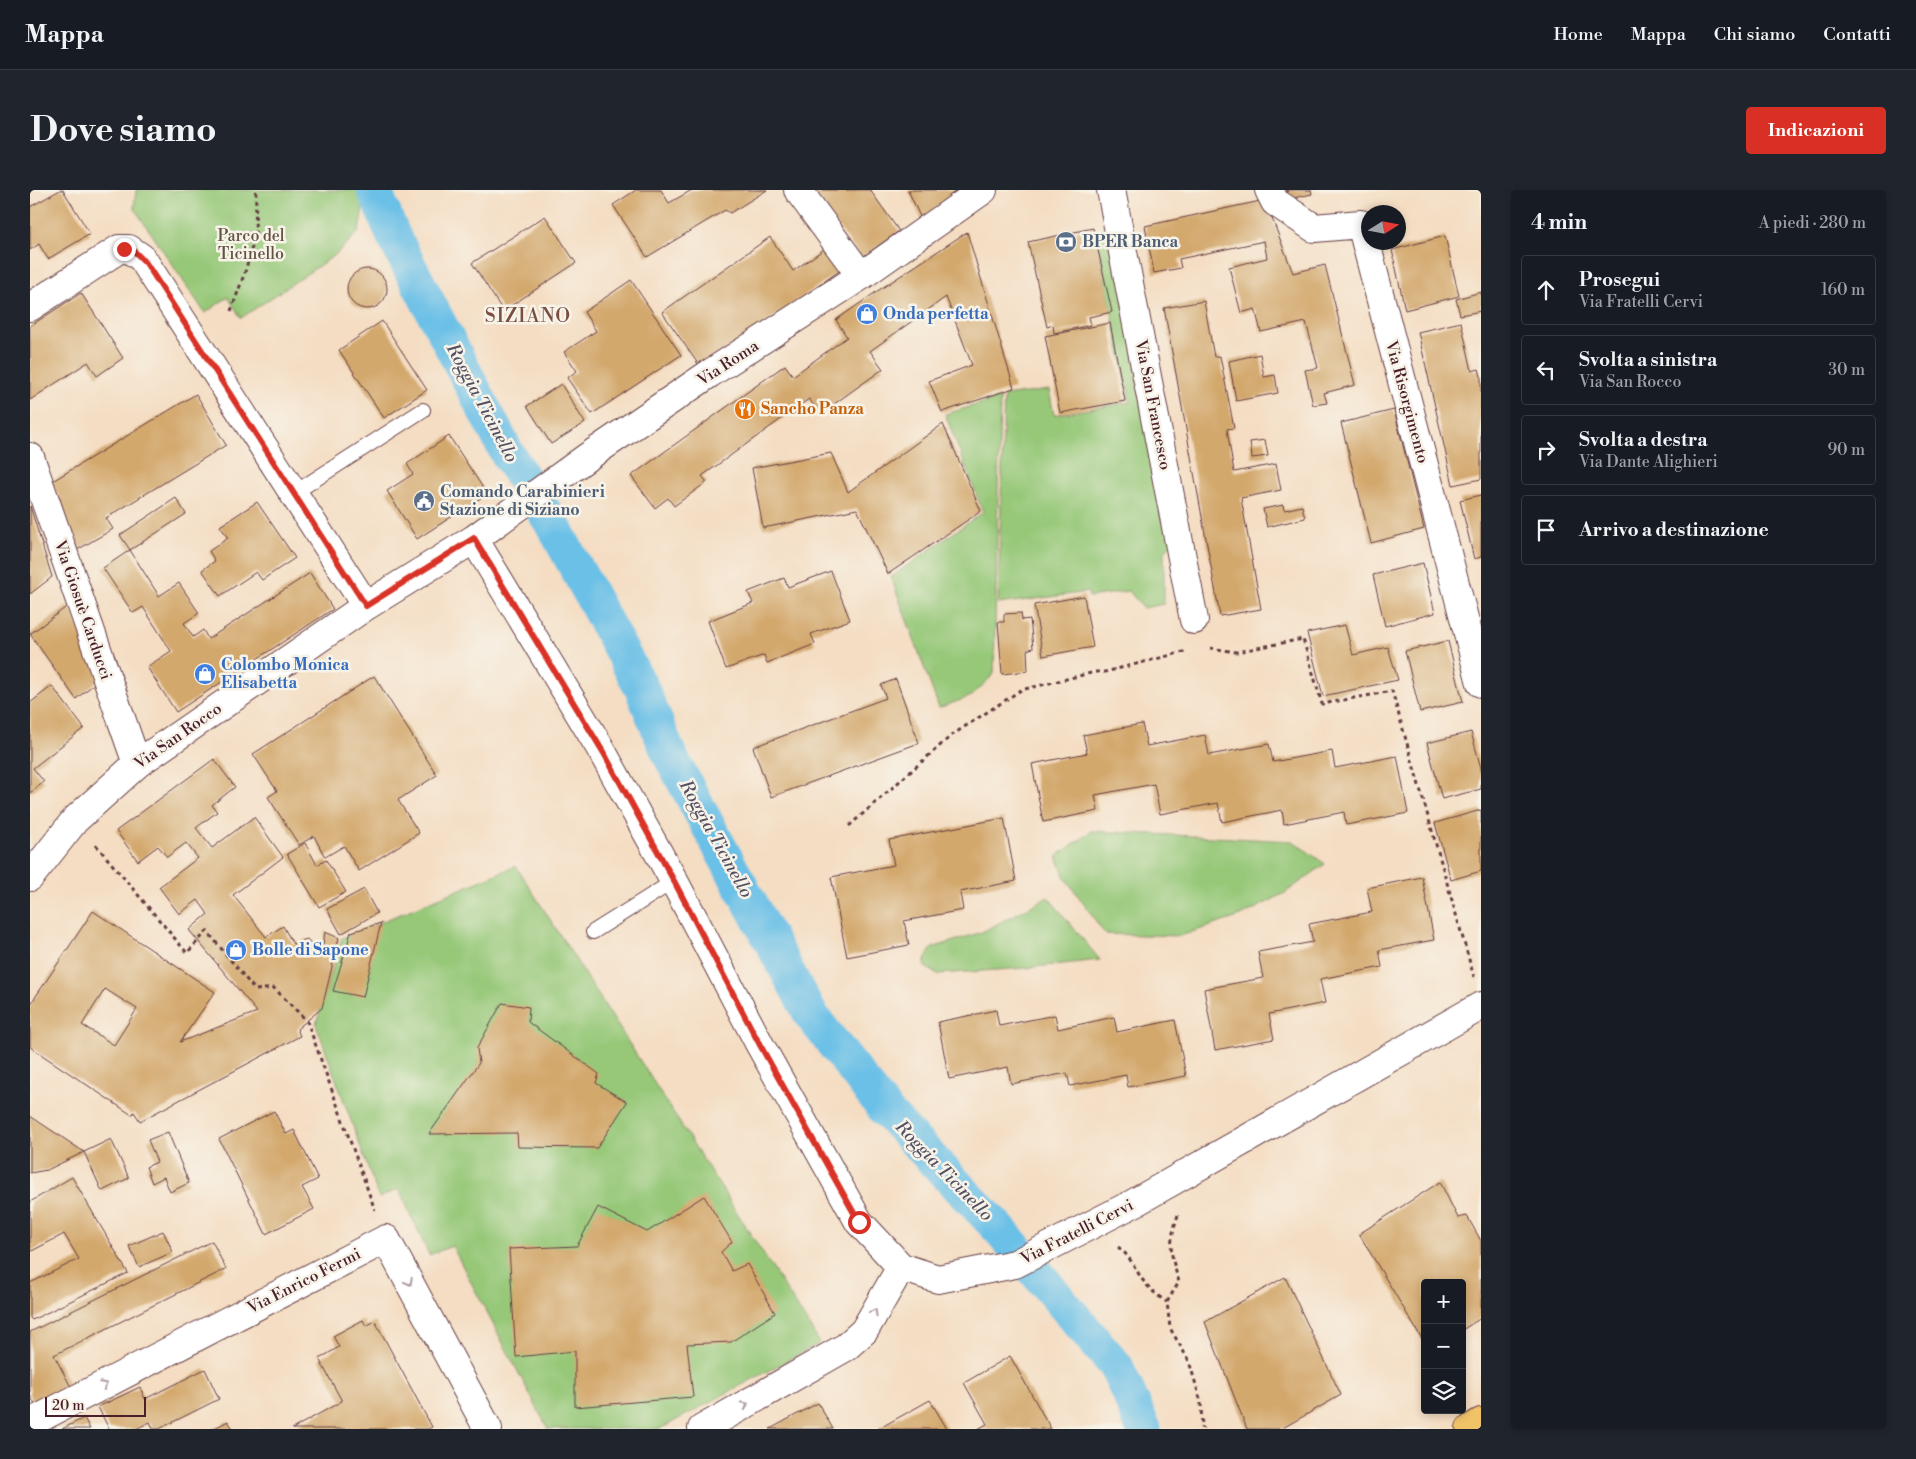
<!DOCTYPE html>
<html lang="it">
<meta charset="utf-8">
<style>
:root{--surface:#171b24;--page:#20242c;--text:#f1f3f6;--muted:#9ea1a6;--line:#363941;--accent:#d93025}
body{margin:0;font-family:"Libre Bodoni",serif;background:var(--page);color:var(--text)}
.controls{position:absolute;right:15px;bottom:15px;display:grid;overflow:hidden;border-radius:5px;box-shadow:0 2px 8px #0003}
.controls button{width:45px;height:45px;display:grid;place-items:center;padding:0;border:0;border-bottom:1px solid var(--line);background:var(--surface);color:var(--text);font:25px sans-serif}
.compass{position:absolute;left:1331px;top:15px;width:45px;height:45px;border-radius:50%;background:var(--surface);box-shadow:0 2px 8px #0003;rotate:79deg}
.scale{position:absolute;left:15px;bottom:12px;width:101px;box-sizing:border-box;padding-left:5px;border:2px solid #4a1f2b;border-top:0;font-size:14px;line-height:18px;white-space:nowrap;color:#4a1f2b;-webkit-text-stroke:4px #f7f3e8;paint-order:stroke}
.stop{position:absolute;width:15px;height:15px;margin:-11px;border:4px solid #d93025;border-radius:50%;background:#fff}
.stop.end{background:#d93025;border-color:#fff;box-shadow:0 1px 5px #0008}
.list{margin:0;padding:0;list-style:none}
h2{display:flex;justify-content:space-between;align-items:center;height:65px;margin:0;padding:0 20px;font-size:21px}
h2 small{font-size:16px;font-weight:400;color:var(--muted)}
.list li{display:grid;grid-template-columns:32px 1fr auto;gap:15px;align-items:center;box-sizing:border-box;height:70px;margin:0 10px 10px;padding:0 10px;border:1px solid var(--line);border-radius:5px}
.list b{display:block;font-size:19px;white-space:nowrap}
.list p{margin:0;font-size:16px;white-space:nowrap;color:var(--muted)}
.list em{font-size:16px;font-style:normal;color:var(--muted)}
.icon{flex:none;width:28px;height:28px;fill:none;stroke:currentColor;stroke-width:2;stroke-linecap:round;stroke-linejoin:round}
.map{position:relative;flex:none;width:1451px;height:1239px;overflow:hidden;border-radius:5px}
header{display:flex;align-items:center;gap:30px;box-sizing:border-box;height:70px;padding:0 25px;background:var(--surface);border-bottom:1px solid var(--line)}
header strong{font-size:24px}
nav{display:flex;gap:28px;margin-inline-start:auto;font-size:18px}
.intro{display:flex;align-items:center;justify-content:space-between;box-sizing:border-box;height:120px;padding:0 30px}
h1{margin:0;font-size:35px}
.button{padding:12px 22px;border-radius:5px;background:var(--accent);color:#fff;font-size:18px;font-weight:700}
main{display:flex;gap:30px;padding:0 30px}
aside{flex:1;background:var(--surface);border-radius:5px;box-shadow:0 2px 8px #0003}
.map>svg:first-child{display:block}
.green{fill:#96c878;stroke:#707452}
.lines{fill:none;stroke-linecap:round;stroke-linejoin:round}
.canal{stroke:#6ac0e7;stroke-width:35}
.building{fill:#d3a86d;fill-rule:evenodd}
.service-casing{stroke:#643c42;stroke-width:16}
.minor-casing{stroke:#643c42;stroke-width:30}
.primary-casing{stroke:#643c42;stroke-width:30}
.path{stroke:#643c42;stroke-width:3;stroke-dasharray:4 4;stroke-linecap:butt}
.service{stroke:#fff;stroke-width:14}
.minor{stroke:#fff;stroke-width:28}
.primary{stroke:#f0c369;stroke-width:28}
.oneway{stroke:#ae9aa0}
.route{stroke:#d93025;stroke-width:6}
.labels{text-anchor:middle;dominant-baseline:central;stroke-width:5;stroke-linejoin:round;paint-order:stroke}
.park-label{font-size:16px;fill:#615242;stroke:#f7f3e8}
.service-label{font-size:16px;font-weight:bold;fill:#4e5e75;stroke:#f7f3e8;text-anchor:start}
.shop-label{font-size:16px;font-weight:bold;fill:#366cbe;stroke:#f7f3e8;text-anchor:start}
.street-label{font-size:16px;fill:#4a1f2b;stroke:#f7f3e8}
.food-label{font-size:16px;font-weight:bold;fill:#c56008;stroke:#f7f3e8;text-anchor:start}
.water-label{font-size:18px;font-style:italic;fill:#544f63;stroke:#f7f3e8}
.quarter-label{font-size:19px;letter-spacing:1px;fill:#7a4f42;stroke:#f7f3e8}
</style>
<header>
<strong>Mappa</strong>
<nav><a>Home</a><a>Mappa</a><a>Chi siamo</a><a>Contatti</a></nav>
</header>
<div class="intro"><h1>Dove siamo</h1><a class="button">Indicazioni</a></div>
<main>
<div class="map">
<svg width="1451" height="1239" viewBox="0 0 1451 1239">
<rect width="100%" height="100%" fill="#f7f3e8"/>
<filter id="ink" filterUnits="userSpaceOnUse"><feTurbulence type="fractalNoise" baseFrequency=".02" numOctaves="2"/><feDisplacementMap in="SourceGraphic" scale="10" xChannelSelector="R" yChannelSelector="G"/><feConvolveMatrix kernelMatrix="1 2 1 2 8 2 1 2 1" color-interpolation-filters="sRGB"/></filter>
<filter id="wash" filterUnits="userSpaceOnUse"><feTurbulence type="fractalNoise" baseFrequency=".0096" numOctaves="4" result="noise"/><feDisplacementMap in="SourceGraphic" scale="20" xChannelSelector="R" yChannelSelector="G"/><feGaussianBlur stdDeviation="1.12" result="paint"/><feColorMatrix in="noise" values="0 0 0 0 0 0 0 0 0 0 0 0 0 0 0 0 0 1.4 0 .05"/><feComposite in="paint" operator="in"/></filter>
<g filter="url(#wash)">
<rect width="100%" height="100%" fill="#f4ddc2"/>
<path class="green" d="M 106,0 L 330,0 L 334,11 L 329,42 L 305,65 L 211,128 L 198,107 L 175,123 L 104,18 Z
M 1085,40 L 1145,351 L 1134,362 L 1134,414 L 1113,418 L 1099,401 L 1059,407 L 1058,402 L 968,414 L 974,206 L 1019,200 L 1024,225 L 1100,212 L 1066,44 Z
M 970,208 L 964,484 L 942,506 L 909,518 L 861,387 L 953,322 L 915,224 Z
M 1062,641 L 1263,651 L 1295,674 L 1255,703 L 1211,726 L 1150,746 L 1075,744 L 1034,686 L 1027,666 Z
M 486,676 L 790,1153 L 630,1239 L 518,1239 L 422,1056 L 399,1065 L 369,999 L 349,1008 L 286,834 L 312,748 Z
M 1018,707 L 1070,770 L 995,778 L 908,784 L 895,777 L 895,769 L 902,758 L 952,742 Z"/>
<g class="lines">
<path class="canal" d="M 344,0 L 364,47 L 477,263 L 524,337 L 612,499 L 639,564 L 781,825 L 855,920 L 970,1040 L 1086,1176 L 1114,1239"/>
</g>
<g id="blocks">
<path class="building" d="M 30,0 L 33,0 L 60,44 L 18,69 L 9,54 L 0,60 L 0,17 Z
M 606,0 L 631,0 L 639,13 L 662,0 L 737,0 L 700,23 L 695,20 L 617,67 L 583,15 Z
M 782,0 L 840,0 L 869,41 L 831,68 Z
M 878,0 L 927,0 L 891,29 Z
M 1257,0 L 1281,0 L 1282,4 L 1259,9 Z
M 1235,10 L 1263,83 L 1295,75 L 1325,195 L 1294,203 L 1297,213 L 1283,215 L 1275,180 L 1288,178 L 1276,132 L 1231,142 L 1225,119 L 1211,123 L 1199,77 L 1237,68 L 1234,51 L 1149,69 L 1151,78 L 1124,83 L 1115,36 Z
M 515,26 L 546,73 L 473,121 L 442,73 Z
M 1063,38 L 1082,122 L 1059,127 L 1061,135 L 1024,143 L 1023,135 L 1017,137 L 998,52 Z
M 937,42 L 984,198 L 912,222 L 899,191 L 942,175 L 916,107 L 840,161 L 853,179 L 790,224 L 779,209 L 672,286 L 677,292 L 644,316 L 638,308 L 625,318 L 601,286 L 755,175 L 763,186 L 817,147 L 806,130 L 849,100 Z
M 1415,46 L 1429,106 L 1375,120 L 1362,60 Z
M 740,47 L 763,81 L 800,55 L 815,77 L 671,178 L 632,122 Z
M317 99a20 20 0 1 1 40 0a20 20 0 1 1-40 0Z
M 601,90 L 651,165 L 562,224 L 537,188 L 547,181 L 534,162 L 566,141 L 554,122 Z
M 1451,102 L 1451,121 L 1430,125 L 1426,109 Z
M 51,103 L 93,168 L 67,186 L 58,172 L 0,210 L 0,136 Z
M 1174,111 L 1184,167 L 1190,166 L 1204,238 L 1197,239 L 1204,282 L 1246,274 L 1251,300 L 1211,308 L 1231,419 L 1190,426 L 1134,118 Z
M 352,131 L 397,200 L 354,228 L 309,160 Z
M 1431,132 L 1442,181 L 1449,179 L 1451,186 L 1451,289 L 1423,295 L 1388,142 Z
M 1080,133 L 1095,211 L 1030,223 L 1015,146 Z
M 1230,164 L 1234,187 L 1245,185 L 1248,203 L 1206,211 L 1199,171 Z
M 531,194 L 555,233 L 521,254 L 497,216 Z
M 166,204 L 196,255 L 76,328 L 83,339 L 47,360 L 20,317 L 31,310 L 21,292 Z
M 1364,220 L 1394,339 L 1341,353 L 1311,233 Z
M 913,234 L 951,321 L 858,384 L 827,319 L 733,338 L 722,278 L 801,263 L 818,302 Z
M 419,246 L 457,304 L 387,349 L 357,301 L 383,284 L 377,274 Z
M 1235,250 L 1238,266 L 1222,268 L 1220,252 Z
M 1451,305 L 1451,367 L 1444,369 L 1430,310 Z
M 146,308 L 156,324 L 100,360 L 90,345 Z
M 227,312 L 265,368 L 232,390 L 226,382 L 190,406 L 172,380 L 185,371 L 179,361 L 198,348 L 190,336 Z
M 1253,315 L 1254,320 L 1272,316 L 1275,328 L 1237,337 L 1233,319 Z
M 0,316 L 22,387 L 0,404 Z
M 100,360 L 129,406 L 149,393 L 169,423 L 154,433 L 163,447 L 173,440 L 178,449 L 280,383 L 303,419 L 146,522 L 117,477 L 141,461 L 113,417 L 103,423 L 73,378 Z
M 1393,373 L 1405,423 L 1355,436 L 1343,385 Z
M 801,381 L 820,430 L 781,444 L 785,454 L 737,473 L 734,465 L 696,479 L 678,431 L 723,413 L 718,402 L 754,388 L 758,397 Z
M 1054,406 L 1063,457 L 1013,466 L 1004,415 Z
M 39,415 L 71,488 L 46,509 L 0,444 Z
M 991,423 L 992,430 L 1000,429 L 1003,458 L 997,460 L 998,481 L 972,484 L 968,432 L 974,432 L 974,424 Z
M 1315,435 L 1323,465 L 1358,457 L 1368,490 L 1293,506 L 1277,443 Z
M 1418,451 L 1433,512 L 1390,522 L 1375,461 Z
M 344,486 L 407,585 L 368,610 L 389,643 L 329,681 L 314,656 L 295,667 L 284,646 L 269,655 L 238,607 L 247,601 L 223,564 Z
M 866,489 L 889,553 L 741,607 L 723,557 L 856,508 L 851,495 Z
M 22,496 L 54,538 L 3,578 L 14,592 L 0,603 L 0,513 Z
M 1112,534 L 1117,556 L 1175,545 L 1179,565 L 1239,554 L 1243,572 L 1302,561 L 1305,578 L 1367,566 L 1378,623 L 1316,635 L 1314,622 L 1254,634 L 1252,620 L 1192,632 L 1188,613 L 1130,624 L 1124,594 L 1065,605 L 1068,621 L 1013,632 L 1002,574 L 1057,563 L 1053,545 Z
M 1441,542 L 1451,578 L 1451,599 L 1412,609 L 1397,553 Z
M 184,569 L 205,597 L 182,615 L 187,622 L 166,638 L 182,658 L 224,627 L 253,667 L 203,705 L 236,747 L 253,736 L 263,754 L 277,749 L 291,765 L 295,742 L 309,748 L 292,818 L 267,839 L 270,846 L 110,931 L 104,922 L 102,925 L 0,857 L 0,815 L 63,721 L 185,802 L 150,852 L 227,822 L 159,740 L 178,724 L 168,710 L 149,724 L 129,697 L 168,668 L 156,653 L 137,667 L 128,656 L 108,671 L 86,641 ZM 75,799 L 107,819 L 84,855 L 52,835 Z
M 1451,620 L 1451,681 L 1421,690 L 1405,633 Z
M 974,628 L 986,691 L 930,702 L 933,720 L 874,731 L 879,755 L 817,767 L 801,687 L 864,675 L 859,650 Z
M 275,653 L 287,675 L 296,670 L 316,702 L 289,717 L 257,664 Z
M 1392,687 L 1404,750 L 1349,760 L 1352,777 L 1290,789 L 1295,813 L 1239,824 L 1244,849 L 1185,860 L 1174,799 L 1233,788 L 1228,762 L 1283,752 L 1279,734 L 1342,722 L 1337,698 Z
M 334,699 L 347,723 L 311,744 L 297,719 Z
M 351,733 L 333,807 L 303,801 L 321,742 Z
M 472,813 L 499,817 L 498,832 L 569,884 L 566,893 L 597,912 L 567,958 L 488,957 L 487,943 L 399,944 L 449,873 L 447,858 Z
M 966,820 L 969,836 L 1025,825 L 1028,839 L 1084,827 L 1087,842 L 1145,830 L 1156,886 L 1098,897 L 1096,885 L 1040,896 L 1037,883 L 981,894 L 978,877 L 919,889 L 908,832 Z
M 244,921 L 256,944 L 264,940 L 288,989 L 272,997 L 284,1019 L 236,1044 L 189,949 Z
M 0,926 L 54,962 L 81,949 L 99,988 L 72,1001 L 54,962 L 17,980 L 0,983 Z
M 138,942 L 159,993 L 140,1002 L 134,987 L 122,993 L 116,977 L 127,972 L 118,950 Z
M 42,987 L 98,1083 L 2,1130 L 0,1128 L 0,1093 L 49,1069 L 34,1044 L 0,1062 L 0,1012 Z
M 1410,992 L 1428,1028 L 1437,1026 L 1451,1051 L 1451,1128 L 1432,1140 L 1432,1093 L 1395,1093 L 1395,1154 L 1329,1044 Z
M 674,1006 L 702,1052 L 691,1062 L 702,1081 L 717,1074 L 745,1123 L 701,1152 L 657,1154 L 663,1207 L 545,1217 L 545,1161 L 486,1167 L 479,1059 L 547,1056 L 568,1017 L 617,1042 Z
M 133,1041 L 143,1062 L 109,1077 L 99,1056 Z
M 182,1051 L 196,1079 L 24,1165 L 42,1199 L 6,1217 L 0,1205 L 0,1142 Z
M 1255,1087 L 1311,1205 L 1251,1239 L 1217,1239 L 1175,1132 Z
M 333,1130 L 336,1136 L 345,1131 L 402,1237 L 398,1239 L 262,1239 L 312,1211 L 289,1169 L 309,1157 L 303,1146 Z
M 980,1166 L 1021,1239 L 948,1239 L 957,1234 L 934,1193 Z
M 175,1179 L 189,1209 L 129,1239 L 123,1239 L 120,1232 L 106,1239 L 79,1239 L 68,1217 L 110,1197 L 115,1209 Z
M 900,1210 L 917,1239 L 848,1239 Z
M 788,1213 L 803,1239 L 740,1239 Z
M 54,1228 L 60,1239 L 32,1239 Z
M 198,1231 L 203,1239 L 183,1239 Z"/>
</g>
</g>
<g filter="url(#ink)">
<use href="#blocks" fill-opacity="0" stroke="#643c42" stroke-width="1"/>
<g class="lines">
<g class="service-casing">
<path id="service" d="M 264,303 L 393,220
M 563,742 L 644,691"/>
</g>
<g class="minor-casing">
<path id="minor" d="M 768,0 L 831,86
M 1081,0 L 1164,430
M 1239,0 L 1245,12 L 1284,38 L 1331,34 L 1451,493
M 0,117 L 89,59 L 99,59 L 112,68 L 336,416
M 0,267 L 107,574
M 444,349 L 569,556 L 644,691 L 730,855 L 829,1032 L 871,1077 L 908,1089 L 985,1074 L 1104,1013 L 1451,816
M 0,687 L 45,630 L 107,574 L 336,416 L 444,349 L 556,268 L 679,184 L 831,86 L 953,0
M 0,1233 L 356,1049 L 458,1239
M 672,1239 L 816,1157 L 834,1141 L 871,1077"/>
</g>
<g class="primary-casing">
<path id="primary" d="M 1440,1239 L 1451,1232"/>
</g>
<path class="path" d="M 201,121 L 215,82 L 225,46 L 226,4 L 225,0
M 1180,458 L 1206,462 L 1273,449 L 1292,514 L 1362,501 L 1444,787
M 819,636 L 922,545 L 991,500 L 1065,482 L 1075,482 L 1157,461
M 66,655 L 157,763 L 177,741 L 225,800 L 244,798 L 277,831 L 345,1020
M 1148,1025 C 1138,1056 1140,1062 1149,1092 L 1137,1112 L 1140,1138 L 1159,1171 L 1171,1212 L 1172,1239
M 1088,1057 C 1099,1065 1103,1075 1110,1086 C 1117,1097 1126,1105 1137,1112"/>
<use href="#service" class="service"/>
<use href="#minor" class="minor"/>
<use href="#primary" class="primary"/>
</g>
<defs><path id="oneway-chevron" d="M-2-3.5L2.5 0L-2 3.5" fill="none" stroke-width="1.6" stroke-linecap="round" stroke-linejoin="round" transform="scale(1.25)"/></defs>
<g class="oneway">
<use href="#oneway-chevron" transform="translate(379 1092) rotate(62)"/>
<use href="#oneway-chevron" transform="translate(844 1122) rotate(-61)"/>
<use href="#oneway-chevron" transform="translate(74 1195) rotate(-27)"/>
<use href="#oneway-chevron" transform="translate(715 1215) rotate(-29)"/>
</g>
</g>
<g class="lines" filter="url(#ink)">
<path class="route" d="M 94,59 L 104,61 L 116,73 L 336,416 L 444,348 L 575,565 L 644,691 L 730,855 L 829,1032"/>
</g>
<defs>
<g id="bank-disc" transform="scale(1.125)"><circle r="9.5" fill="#5c6f8a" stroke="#f7f3e8"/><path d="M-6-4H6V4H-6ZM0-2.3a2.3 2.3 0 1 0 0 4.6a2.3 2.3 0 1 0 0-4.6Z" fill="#fff"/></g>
<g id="shop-disc" transform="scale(1.125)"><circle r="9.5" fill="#3f7fe0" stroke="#f7f3e8"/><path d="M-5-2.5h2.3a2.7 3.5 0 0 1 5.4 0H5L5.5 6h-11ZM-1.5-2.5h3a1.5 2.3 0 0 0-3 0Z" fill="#fff"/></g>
<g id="restaurant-disc" transform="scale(1.125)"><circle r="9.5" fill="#e8710a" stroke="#f7f3e8"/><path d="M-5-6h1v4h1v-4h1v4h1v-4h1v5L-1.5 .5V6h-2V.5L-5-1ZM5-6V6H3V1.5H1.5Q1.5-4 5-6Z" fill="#fff"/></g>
<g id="civic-disc" transform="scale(1.125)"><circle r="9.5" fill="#5c6f8a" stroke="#f7f3e8"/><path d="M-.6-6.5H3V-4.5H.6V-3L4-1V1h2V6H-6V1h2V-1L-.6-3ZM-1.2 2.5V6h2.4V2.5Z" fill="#fff"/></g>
</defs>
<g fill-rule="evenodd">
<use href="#bank-disc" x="1036" y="52"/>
<use href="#shop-disc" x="837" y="124"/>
<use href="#restaurant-disc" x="715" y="219"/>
<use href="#civic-disc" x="394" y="311"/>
<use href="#shop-disc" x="175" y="484"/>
<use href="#shop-disc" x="206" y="760"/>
</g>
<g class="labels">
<g class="park-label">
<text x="221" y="46">Parco del<tspan x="221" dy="18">Ticinello</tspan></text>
</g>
<g class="service-label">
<text x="1052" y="52">BPER Banca</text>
<text x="410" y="302">Comando Carabinieri<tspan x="410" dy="18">Stazione di Siziano</tspan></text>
</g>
<g class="shop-label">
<text x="853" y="124">Onda perfetta</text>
<text x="191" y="475">Colombo Monica<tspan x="191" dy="18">Elisabetta</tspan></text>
<text x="222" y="760">Bolle di Sapone</text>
</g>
<g class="street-label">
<text transform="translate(698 173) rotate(-33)">Via Roma</text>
<text transform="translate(1377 212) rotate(75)">Via Risorgimento</text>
<text transform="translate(1123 215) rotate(79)">Via San Francesco</text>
<text transform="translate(53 420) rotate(71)">Via Giosuè Carducci</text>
<text transform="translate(148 546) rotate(-35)">Via San Rocco</text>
<text transform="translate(1047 1042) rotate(-27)">Via Fratelli Cervi</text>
<text transform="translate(274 1091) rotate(-27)">Via Enrico Fermi</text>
</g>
<g class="food-label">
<text x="731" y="219">Sancho Panza</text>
</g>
<g class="water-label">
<text transform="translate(452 213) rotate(62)">Roggia Ticinello</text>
<text transform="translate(686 649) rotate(61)">Roggia Ticinello</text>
<text transform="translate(914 981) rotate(46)">Roggia Ticinello</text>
</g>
<g class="quarter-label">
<text x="498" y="126">SIZIANO</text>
</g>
</g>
</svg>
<div class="controls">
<button>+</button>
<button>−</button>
<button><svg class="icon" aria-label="layers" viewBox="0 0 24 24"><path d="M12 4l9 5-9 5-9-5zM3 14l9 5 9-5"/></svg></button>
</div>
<svg class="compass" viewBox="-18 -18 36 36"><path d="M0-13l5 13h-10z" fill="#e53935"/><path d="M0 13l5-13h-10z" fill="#9ea1a6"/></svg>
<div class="scale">20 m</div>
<div class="stop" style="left:829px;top:1032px"></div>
<div class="stop end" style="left:94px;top:59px"></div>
</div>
<aside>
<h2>4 min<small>A piedi · 280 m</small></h2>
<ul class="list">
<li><svg class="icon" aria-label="ahead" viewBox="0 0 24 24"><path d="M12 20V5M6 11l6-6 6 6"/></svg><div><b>Prosegui</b><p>Via Fratelli Cervi</p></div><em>160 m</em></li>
<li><svg class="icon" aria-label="left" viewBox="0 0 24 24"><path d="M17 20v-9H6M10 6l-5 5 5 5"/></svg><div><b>Svolta a sinistra</b><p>Via San Rocco</p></div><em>30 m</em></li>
<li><svg class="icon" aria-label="right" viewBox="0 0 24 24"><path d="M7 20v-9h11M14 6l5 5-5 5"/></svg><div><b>Svolta a destra</b><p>Via Dante Alighieri</p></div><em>90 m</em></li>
<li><svg class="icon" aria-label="arrive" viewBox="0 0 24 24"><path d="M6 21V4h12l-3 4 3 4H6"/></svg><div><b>Arrivo a destinazione</b></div></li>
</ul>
</aside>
</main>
